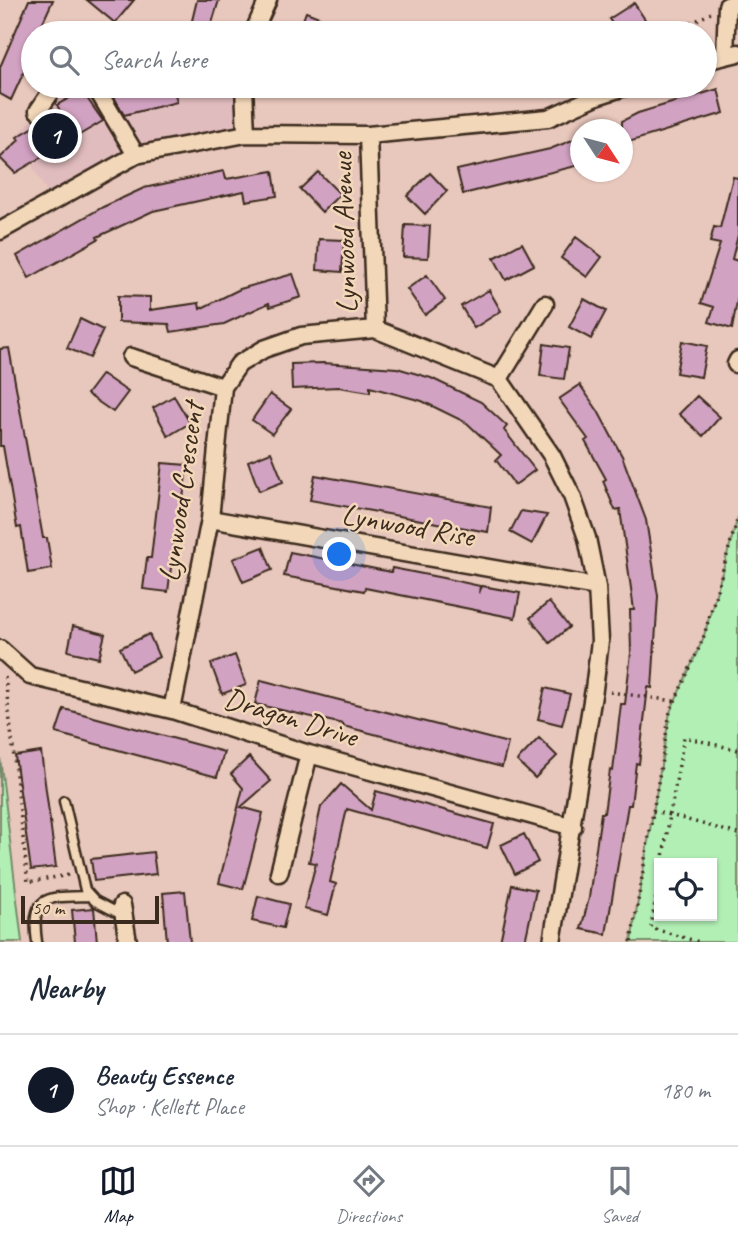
<!DOCTYPE html>
<meta charset="utf-8">
<style>
:root{--surface:#fff;--page:#f6f6f7;--text:#1f2937;--muted:#747a83;--line:#e0e1e3;--accent:#111827}
body{margin:0;font-family:Caveat,sans-serif;background:var(--page);color:var(--text)}
.controls{position:absolute;right:21px;bottom:21px;display:grid;overflow:hidden;border-radius:0px;box-shadow:0 2px 5px #0004}
.controls button{width:63px;height:63px;display:grid;place-items:center;padding:0;border:0;border-bottom:2px solid var(--line);background:var(--surface);color:var(--text);font:35px sans-serif}
.compass{position:absolute;left:570px;top:119px;width:63px;height:63px;border-radius:50%;background:var(--surface);box-shadow:0 2px 5px #0004;rotate:126deg}
.scale{position:absolute;left:21px;bottom:18px;width:138px;box-sizing:border-box;padding-left:7px;border:4px solid #3b2a1e;border-top:0;font-size:19px;line-height:24px;white-space:nowrap;color:#3b2a1e;-webkit-text-stroke:5px #f2d7b9;paint-order:stroke}
.you{position:absolute;left:340px;top:555px;width:24px;height:24px;margin:-18px;border:5px solid #fff;border-radius:50%;background:#1a73e8;box-shadow:0 0 0 10px #1a73e833}
.badge{display:grid;place-items:center;width:46px;height:46px;border-radius:50%;background:var(--accent);color:#fff;font-size:23px;font-weight:700}
.pin{position:absolute;translate:-50% -50%;border:4px solid #fff;box-shadow:0 2px 7px #0006}
.list{margin:0;padding:0;list-style:none}
h2{display:flex;justify-content:space-between;align-items:center;height:91px;margin:0;padding:0 28px;font-size:30px}
h2 small{font-size:23px;font-weight:400;color:var(--muted)}
.list li{display:grid;grid-template-columns:46px 1fr auto;gap:21px;align-items:center;box-sizing:border-box;height:112px;padding:0 28px;border-top:2px solid var(--line)}
.list b{display:block;font-size:26px;white-space:nowrap}
.list p{margin:0;font-size:23px;white-space:nowrap;color:var(--muted)}
.list em{font-size:23px;font-style:normal;color:var(--muted)}
.icon{flex:none;width:38px;height:38px;fill:none;stroke:currentColor;stroke-width:2;stroke-linecap:round;stroke-linejoin:round}
.map{position:relative;flex:none;width:738px;height:942px;overflow:hidden}
.search{position:absolute;background:var(--surface);box-shadow:0 2px 5px #0004;left:21px;right:21px;top:21px;height:77px;display:flex;align-items:center;gap:18px;box-sizing:border-box;padding:0 24px;border-radius:38px;color:var(--muted);font-size:26px}
.sheet{height:203px;background:var(--surface)}
nav{display:flex;justify-content:space-around;align-items:center;box-sizing:border-box;height:98px;border-top:2px solid var(--line);background:var(--surface);font-size:19px;color:var(--muted)}
nav a{display:grid;justify-items:center;gap:4px}
nav .on{color:var(--accent)}
.map>svg:first-child{display:block}
.built{fill:#e1bcbe}
.green{fill:#b2efb5;stroke:#768c6a;stroke-width:2;fill-rule:evenodd}
.building{fill:#d2a2c2;stroke:#3b2a1e;stroke-width:2}
.lines{fill:none;stroke-linecap:round;stroke-linejoin:round}
.service-casing{stroke:#3b2a1e;stroke-width:13}
.minor-casing{stroke:#3b2a1e;stroke-width:21}
.path{stroke:#3b2a1e;stroke-width:3.5;stroke-dasharray:2 5;stroke-linecap:butt}
.service{stroke:#f2d7b9;stroke-width:8}
.minor{stroke:#f2d7b9;stroke-width:16}
.labels{text-anchor:middle;dominant-baseline:central;stroke-width:5;stroke-linejoin:round;paint-order:stroke}
.street-label{font-size:30px;fill:#3b2a1e;stroke:#f2d7b9}
</style>
<div class="map">
<svg width="738" height="942" viewBox="0 0 738 942">
<rect width="100%" height="100%" fill="#e8c7bc"/>
<filter id="ink" filterUnits="userSpaceOnUse"><feTurbulence type="fractalNoise" baseFrequency=".0143" numOctaves="2"/><feDisplacementMap in="SourceGraphic" scale="14" xChannelSelector="R" yChannelSelector="G"/><feConvolveMatrix kernelMatrix="1 2 1 2 8 2 1 2 1" color-interpolation-filters="sRGB"/></filter>
<g filter="url(#ink)">
<path class="built" d="M 67,86 L 244,86 L 246,134 L 136,155 L 53,202 L 15,137 Z"/>
<path class="green" d="M 738,517 L 738,942 L 631,942 L 670,712 L 703,639 ZM 659,863 L 712,863 L 712,916 L 659,916 Z
M 0,757 L 22,942 L 0,942 Z"/>
<path class="building" d="M 29,0 L 53,0 L 38,33 L 33,33 L 33,52 L 11,100 L 0,94 L 0,67 Z
M 87,0 L 134,0 L 115,23 Z
M 197,0 L 219,0 L 209,33 L 189,33 Z
M 634,3 L 654,33 L 619,33 L 609,19 Z
M 306,12 L 327,20 L 322,33 L 298,33 Z
M 153,86 L 173,86 L 177,102 L 124,115 L 113,95 Z
M 718,89 L 724,113 L 622,144 L 622,121 L 638,113 Z
M 82,91 L 103,121 L 15,173 L 0,158 L 19,140 L 17,137 L 36,126 L 39,132 L 64,118 L 57,105 Z
M 580,137 L 580,165 L 463,194 L 457,170 L 550,149 Z
M 224,171 L 226,179 L 273,171 L 277,196 L 246,201 L 244,191 L 153,211 L 97,237 L 98,239 L 29,278 L 17,256 L 103,207 L 144,188 Z
M 318,172 L 340,194 L 322,212 L 300,189 Z
M 430,173 L 447,191 L 425,214 L 407,196 Z
M 733,177 L 738,178 L 738,235 L 732,259 L 738,261 L 738,296 L 732,329 L 709,322 L 714,307 L 701,303 L 720,244 L 710,242 L 714,227 L 720,228 Z
M 405,225 L 430,226 L 428,258 L 403,257 Z
M 576,237 L 602,257 L 587,277 L 561,258 Z
M 319,239 L 344,240 L 342,272 L 317,270 Z
M 522,243 L 534,265 L 506,280 L 494,258 Z
M 293,274 L 301,297 L 270,307 L 269,303 L 224,324 L 171,332 L 169,324 L 118,322 L 118,296 L 150,297 L 150,310 L 199,303 L 200,309 L 240,289 Z
M 427,275 L 445,300 L 425,315 L 407,289 Z
M 489,290 L 501,311 L 474,328 L 461,306 Z
M 584,299 L 606,311 L 591,339 L 569,327 Z
M 80,319 L 103,330 L 90,358 L 67,348 Z
M 682,341 L 707,346 L 701,377 L 676,373 Z
M 544,344 L 569,348 L 564,379 L 540,376 Z
M 9,348 L 43,538 L 47,538 L 52,569 L 28,573 L 21,527 L 17,528 L 3,446 L 0,446 L 0,349 Z
M 323,363 L 397,368 L 431,378 L 481,402 L 507,426 L 504,430 L 535,470 L 515,485 L 496,460 L 501,455 L 467,423 L 422,401 L 370,387 L 370,392 L 339,387 L 292,389 L 291,364 Z
M 102,374 L 128,392 L 113,412 L 87,394 Z
M 580,385 L 598,411 L 622,456 L 646,520 L 658,596 L 652,688 L 648,687 L 639,764 L 636,763 L 631,805 L 628,805 L 606,934 L 581,929 L 589,898 L 601,813 L 604,813 L 610,770 L 613,771 L 621,704 L 625,704 L 631,653 L 630,610 L 634,610 L 620,509 L 615,510 L 603,481 L 606,479 L 585,441 L 588,439 L 559,399 Z
M 270,394 L 291,409 L 272,434 L 252,420 Z
M 174,396 L 190,423 L 168,436 L 153,408 Z
M 697,396 L 720,417 L 703,436 L 679,414 Z
M 271,452 L 283,482 L 259,491 L 248,461 Z
M 162,463 L 187,465 L 178,543 L 174,543 L 168,592 L 143,589 L 147,558 L 151,558 Z
M 315,475 L 491,507 L 488,532 L 310,500 Z
M 521,511 L 547,515 L 532,544 L 510,532 Z
M 263,547 L 272,570 L 243,582 L 233,559 Z
M 290,552 L 391,572 L 392,568 L 443,578 L 480,586 L 479,593 L 482,586 L 520,593 L 515,618 L 365,588 L 364,591 L 284,576 Z
M 549,602 L 569,627 L 550,643 L 530,618 Z
M 73,626 L 105,634 L 99,658 L 68,651 Z
M 149,634 L 159,657 L 131,671 L 120,648 Z
M 235,655 L 246,685 L 222,694 L 211,664 Z
M 261,680 L 508,743 L 502,767 L 343,726 L 343,724 L 255,704 Z
M 545,688 L 570,694 L 562,725 L 538,719 Z
M 64,709 L 224,752 L 217,777 L 56,733 Z
M 539,738 L 557,756 L 535,778 L 517,761 Z
M 41,752 L 56,867 L 31,870 L 15,756 Z
M 249,757 L 271,781 L 241,807 L 263,813 L 243,889 L 219,883 L 243,788 L 231,774 Z
M 341,784 L 371,810 L 376,791 L 494,824 L 487,848 L 347,809 L 330,882 L 336,884 L 328,915 L 304,909 L 316,863 L 309,862 L 321,807 Z
M 524,834 L 538,862 L 515,874 L 501,845 Z
M 153,852 L 156,874 L 94,881 L 91,859 Z
M 512,885 L 536,890 L 525,942 L 500,942 Z
M 185,891 L 190,942 L 167,942 L 163,893 Z
M 258,896 L 289,904 L 283,928 L 252,921 Z
M 94,908 L 97,942 L 75,942 L 72,910 Z"/>
<g class="lines">
<g class="service-casing">
<path id="service" d="M 90,33 L 91,32
M 64,801 L 85,890 L 95,901 L 122,915
M 37,942 C 30,893 48,897 90,896"/>
</g>
<g class="minor-casing">
<path id="minor" d="M 253,33 L 268,0
M 725,55 L 727,6 L 738,2
M 705,61 L 738,53
M 91,86 L 99,93 L 136,155
M 244,86 L 246,134
M 38,111 L 55,86
M 368,135 L 375,329
M 0,231 L 136,155 L 246,134 L 368,135 L 548,118 L 597,96 L 628,86
M 131,357 L 223,387
M 736,364 L 738,360
M 499,379 L 545,304
M 210,519 L 597,587
M 0,649 L 30,676 L 172,710 L 309,754 L 573,827
M 172,710 L 210,519 L 223,387 L 239,364 L 264,349 L 301,336 L 375,329 L 499,379 L 552,456 L 572,496 L 587,538 L 597,587 L 600,641 L 594,689 L 552,942
M 279,873 L 309,754
M 122,905 L 128,942"/>
</g>
<path class="path" d="M 672,33 L 711,13
M 5,677 L 28,882 L 69,875
M 610,692 L 675,701
M 738,750 L 684,737 L 670,815 L 738,834
M 653,811 L 670,815 L 662,863
M 659,877 L 651,928 L 699,942
M 631,942 L 670,712 L 703,639 L 738,517"/>
<use href="#service" class="service"/>
<use href="#minor" class="minor"/>
</g>
</g>
<g class="labels">
<g class="street-label">
<text transform="translate(344 233) rotate(-92)">Lynwood Avenue</text>
<text transform="translate(181 492) rotate(-82)">Lynwood Crescent</text>
<text transform="translate(408 525) rotate(10)">Lynwood Rise</text>
<text transform="translate(291 717) rotate(17)">Dragon Drive</text>
</g>
</g>
</svg>
<div class="controls">
<button><svg class="icon" aria-label="locate" viewBox="0 0 24 24"><circle cx="12" cy="12" r="6"/><path d="M12 2v4M12 18v4M2 12h4M18 12h4"/></svg></button>
</div>
<svg class="compass" viewBox="-18 -18 36 36"><path d="M0-13l5 13h-10z" fill="#e53935"/><path d="M0 13l5-13h-10z" fill="#747a83"/></svg>
<div class="scale">50 m</div>
<div class="you"></div>
<div class="pin badge" style="left:55px;top:136px">1</div>
<div class="search"><svg class="icon" aria-label="search" viewBox="0 0 24 24"><circle cx="10" cy="10" r="6"/><path d="M15 15l6 6"/></svg>Search here</div>
</div>
<section class="sheet">
<h2>Nearby<small></small></h2>
<ul class="list">
<li><span class="badge">1</span><div><b>Beauty Essence</b><p>Shop · Kellett Place</p></div><em>180 m</em></li>
</ul>
</section>
<nav>
<a class="on"><svg class="icon" aria-label="map" viewBox="0 0 24 24"><path d="M3 6l6-2 6 2 6-2v14l-6 2-6-2-6 2zM9 4v14M15 6v14"/></svg>Map</a>
<a><svg class="icon" aria-label="directions" viewBox="0 0 24 24"><path d="M12 3l9 9-9 9-9-9zM9 14v-3h6M13 9l2 2-2 2"/></svg>Directions</a>
<a><svg class="icon" aria-label="saved" viewBox="0 0 24 24"><path d="M7 4h10v16l-5-4-5 4z"/></svg>Saved</a>
</nav>
